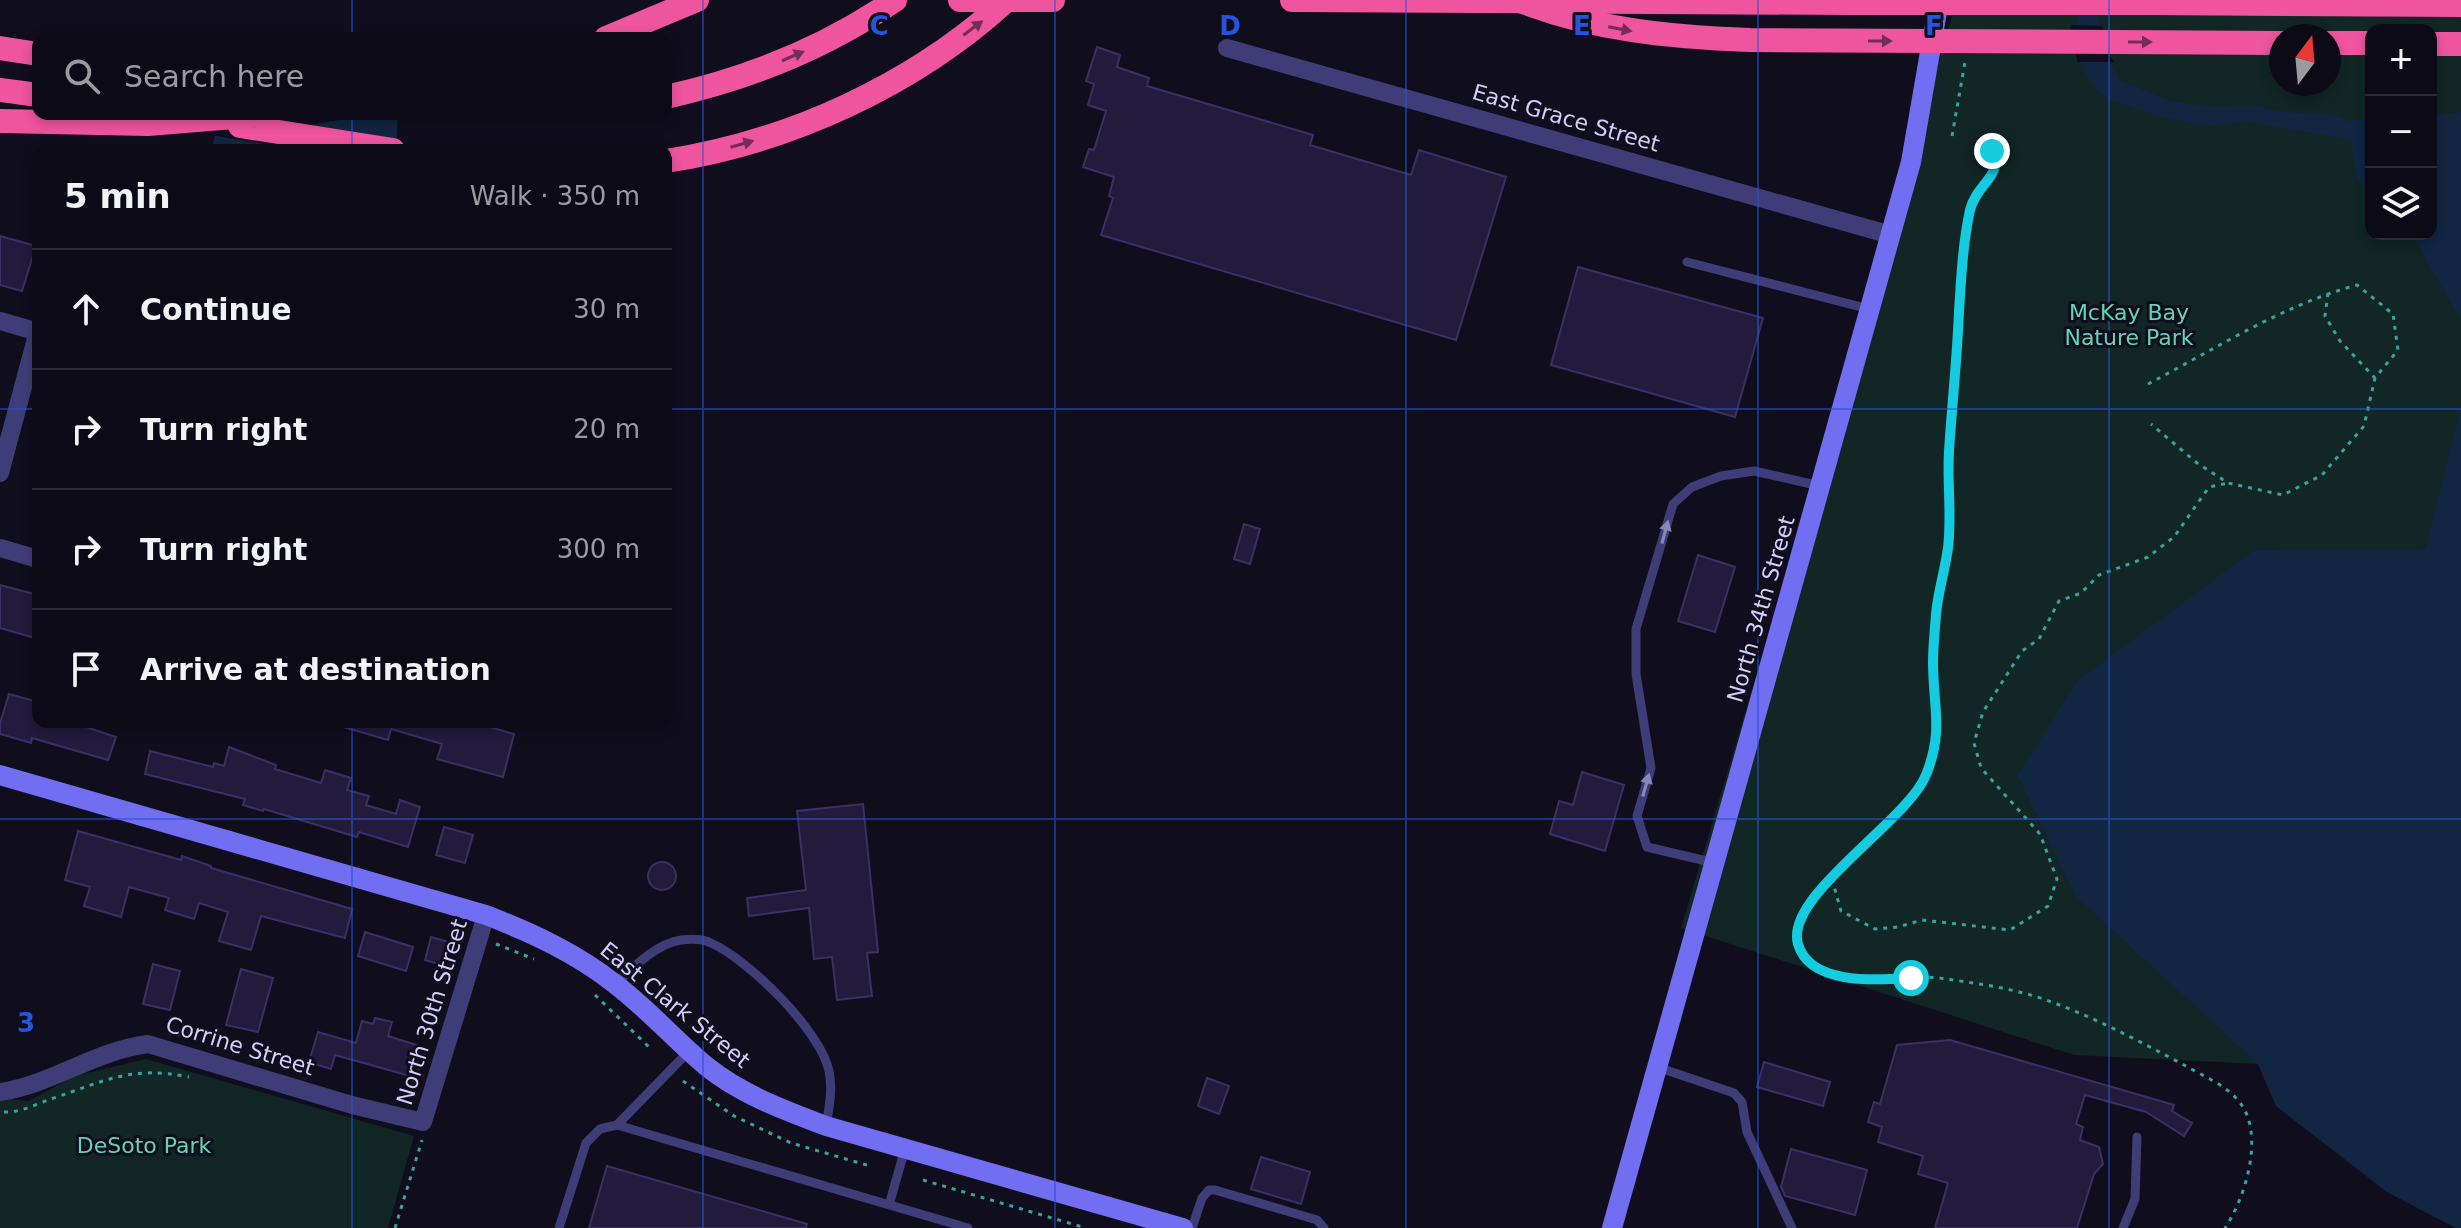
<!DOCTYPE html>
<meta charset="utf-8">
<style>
:root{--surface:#0c0a16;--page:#15131f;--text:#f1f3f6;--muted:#9a9aa1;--line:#2c2b35}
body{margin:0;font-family:"DejaVu Sans",sans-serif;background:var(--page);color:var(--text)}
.controls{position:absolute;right:24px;top:24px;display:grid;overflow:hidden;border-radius:16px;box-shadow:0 4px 12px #0003}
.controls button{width:72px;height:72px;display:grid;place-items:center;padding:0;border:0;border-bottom:2px solid var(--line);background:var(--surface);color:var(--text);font:40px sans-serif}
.compass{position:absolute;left:2269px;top:24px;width:72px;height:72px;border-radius:50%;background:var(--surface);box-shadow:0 4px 12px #0003;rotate:16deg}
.stop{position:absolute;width:24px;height:24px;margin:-18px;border:6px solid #15cbdf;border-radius:50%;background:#fff}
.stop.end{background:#15cbdf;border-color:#fff;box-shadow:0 2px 8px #0008}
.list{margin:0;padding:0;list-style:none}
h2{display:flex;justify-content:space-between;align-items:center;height:104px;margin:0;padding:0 32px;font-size:34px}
h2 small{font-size:26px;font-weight:400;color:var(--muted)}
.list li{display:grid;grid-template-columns:52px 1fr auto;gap:24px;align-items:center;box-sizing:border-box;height:120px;padding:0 32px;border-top:2px solid var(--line)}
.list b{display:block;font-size:30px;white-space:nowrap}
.list em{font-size:26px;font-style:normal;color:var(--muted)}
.icon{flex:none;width:44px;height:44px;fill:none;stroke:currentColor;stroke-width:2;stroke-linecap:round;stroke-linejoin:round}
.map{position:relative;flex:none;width:2461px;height:1228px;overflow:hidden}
.search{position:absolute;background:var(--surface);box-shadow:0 4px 12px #0003;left:32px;top:32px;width:640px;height:88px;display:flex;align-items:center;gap:20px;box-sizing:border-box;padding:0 28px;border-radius:16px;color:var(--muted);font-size:30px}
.panel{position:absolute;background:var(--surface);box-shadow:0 4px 12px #0003;left:32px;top:144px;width:640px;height:584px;border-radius:16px}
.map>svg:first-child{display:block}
.green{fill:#112625;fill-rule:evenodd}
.water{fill:#122541}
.pier{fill:#100d1d}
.building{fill:#221b3c;stroke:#3a3066;stroke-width:2}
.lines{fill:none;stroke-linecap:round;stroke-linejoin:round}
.path{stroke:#38a49e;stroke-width:3;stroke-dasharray:4 6;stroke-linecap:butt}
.lane{stroke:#3f3d77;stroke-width:9}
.street{stroke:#3f3d77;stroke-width:18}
.secondary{stroke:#716ef1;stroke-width:20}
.highway{stroke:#ef549f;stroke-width:24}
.highway-bridge{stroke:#ef549f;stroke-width:24}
.oneway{fill:#742d58}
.oneway2{fill:#8986b8}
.route{stroke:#15cbdf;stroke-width:10}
.grid{fill:none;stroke:#2654da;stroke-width:2;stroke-opacity:0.55}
.labels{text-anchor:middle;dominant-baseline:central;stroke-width:6;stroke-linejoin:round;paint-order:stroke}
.street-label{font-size:22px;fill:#d3cefa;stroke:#100d1d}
.park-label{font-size:22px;fill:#62d3b6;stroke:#100d1d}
.grid-label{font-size:26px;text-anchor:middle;font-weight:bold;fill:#2654da;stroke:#100d1d;stroke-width:6;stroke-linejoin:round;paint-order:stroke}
</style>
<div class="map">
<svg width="2461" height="1228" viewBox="0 0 2461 1228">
<rect width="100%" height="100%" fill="#100d1d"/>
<path class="green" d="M 1957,0 L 2461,5 L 2461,1228 L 2456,1228 L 2387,1192 L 2276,1106 L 2258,1064 L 2074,1055 L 1681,928 ZM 2371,30 L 2431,30 L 2431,234 L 2371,234 ZM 2281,36 L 2329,36 L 2329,84 L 2281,84 Z
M 146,1059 L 414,1136 L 388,1228 L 0,1228 L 0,1098 L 29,1101 L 74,1076 Z"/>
<path class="water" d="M 2097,8 L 2104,54 L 2121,81 L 2172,101 L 2212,107 L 2254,105 L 2282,112 L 2331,114 L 2349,121 L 2371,119 L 2371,192 L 2357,180 L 2351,140 L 2245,122 L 2209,126 L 2160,117 L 2108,99 L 2096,89 L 2084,71 L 2073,33 L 2078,15 Z
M 2461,112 L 2461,322 L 2412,234 L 2431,234 L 2431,115 Z
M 219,114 L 398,114 L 396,150 L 212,150 Z
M 2461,407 L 2461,1228 L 2456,1228 L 2387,1192 L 2276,1106 L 2258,1064 L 2076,897 L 2017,775 L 2079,679 L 2254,550 L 2425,549 Z"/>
<path class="pier" d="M 2071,25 L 2103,26 L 2107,52 L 2114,62 L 2078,62 L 2069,34 Z
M 215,114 L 374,114 L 310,125 L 400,140 L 400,150 L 302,150 L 211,135 Z"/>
<path class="building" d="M 1097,47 L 1120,55 L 1117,67 L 1149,78 L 1147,86 L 1313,135 L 1310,145 L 1411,175 L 1419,150 L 1506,177 L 1456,340 L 1101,235 L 1113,198 L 1109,196 L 1114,177 L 1083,167 L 1089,149 L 1094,150 L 1106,111 L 1088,105 L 1094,84 L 1086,81 Z
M 0,236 L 36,246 L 22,291 L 0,285 Z
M 1578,267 L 1763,318 L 1735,417 L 1551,365 Z
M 1244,524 L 1260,529 L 1250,564 L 1234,559 Z
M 1698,555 L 1735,567 L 1715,632 L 1678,621 Z
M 0,585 L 38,595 L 38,639 L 0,628 Z
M 9,694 L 38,702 L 38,722 L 71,722 L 116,737 L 108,760 L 32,738 L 31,743 L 0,734 L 0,723 Z
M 341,722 L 472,722 L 514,734 L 503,777 L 437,759 L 442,744 L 391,729 L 388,740 L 340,726 Z
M 229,747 L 276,765 L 275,769 L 321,783 L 325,770 L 351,778 L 347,790 L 369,796 L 366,805 L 396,814 L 400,800 L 420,807 L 408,847 L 359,832 L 357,837 L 264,809 L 263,811 L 243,805 L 245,799 L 145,774 L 150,751 L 213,767 L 214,763 L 224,766 Z
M 1582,772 L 1624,785 L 1605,851 L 1550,834 L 1559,801 L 1573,805 Z
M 863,804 L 878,952 L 867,953 L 872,996 L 837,1000 L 832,957 L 814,959 L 809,908 L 749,916 L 747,898 L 806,890 L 797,811 Z
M 444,827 L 473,835 L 465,863 L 436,855 Z
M 78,831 L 181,860 L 182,856 L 211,866 L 211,868 L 352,909 L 345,938 L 261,916 L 251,950 L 219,941 L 228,912 L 199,903 L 194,919 L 165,910 L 169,898 L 129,887 L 121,917 L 84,906 L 90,887 L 65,880 Z
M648 876a14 14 0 1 1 28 0a14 14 0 1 1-28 0Z
M 365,932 L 413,947 L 406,971 L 358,956 Z
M 431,937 L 455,944 L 449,967 L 425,960 Z
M 153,964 L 180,971 L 170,1010 L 143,1004 Z
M 241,969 L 273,978 L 258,1032 L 226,1025 Z
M 375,1018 L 392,1022 L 388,1036 L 426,1048 L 417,1078 L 335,1055 L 331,1069 L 309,1062 L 318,1032 L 356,1043 L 362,1021 L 373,1024 Z
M 1950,1040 L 2174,1105 L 2172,1111 L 2192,1123 L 2184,1136 L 2146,1112 L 2085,1095 L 2076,1124 L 2083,1127 L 2080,1140 L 2099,1147 L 2103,1164 L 2094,1174 L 2077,1228 L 1935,1228 L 1948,1183 L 1918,1174 L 1923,1156 L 1878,1142 L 1882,1127 L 1868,1122 L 1874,1102 L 1880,1104 L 1897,1045 Z
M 1764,1062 L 1830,1082 L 1823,1106 L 1757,1087 Z
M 1207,1078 L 1229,1086 L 1219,1114 L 1198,1106 Z
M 1791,1149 L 1867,1170 L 1855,1215 L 1785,1196 L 1781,1187 Z
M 1261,1157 L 1310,1172 L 1301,1204 L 1251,1189 Z
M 607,1166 L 807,1224 L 806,1228 L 589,1228 Z"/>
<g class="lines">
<path class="path" d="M 1952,136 L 1965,62
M 1992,151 L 1994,168 L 1989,179 L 1976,192 L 1970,210 L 1964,257 L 1949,453 L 1948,547 L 1936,610 L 1933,664 L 1938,722 L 1937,742 L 1925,779 L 1912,797 C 1899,812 1885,827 1871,841 C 1846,865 1792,902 1797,941 C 1800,962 1829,975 1848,979 C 1878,986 1909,974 1939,978 C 1974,983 2013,988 2046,1000 C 2094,1017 2139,1041 2184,1065 C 2203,1076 2231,1087 2243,1107 C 2263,1140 2245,1198 2225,1228
M 2328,293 L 2325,316 L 2340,341 L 2375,378
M 2148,384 C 2215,349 2283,305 2357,285 L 2393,314 L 2398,350 L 2375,378 L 2364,426 L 2322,475 L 2283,495 L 2228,483 L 2197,463 L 2151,424
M 1832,879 L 1841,911 L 1875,929 L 1898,927 L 1922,920 L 2010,930 L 2048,906 L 2057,879 L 2040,834 L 1981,768 L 1974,743 L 1983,712 L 2022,651 L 2039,639 L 2059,601 L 2081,593 L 2099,575 L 2148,557 L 2174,537 L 2209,487 L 2228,483
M 496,944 L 534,959
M 595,995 L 649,1047
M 683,1081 L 734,1116 L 791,1143 L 870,1166
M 4,1112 C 19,1113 37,1104 51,1099 C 105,1081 131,1065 189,1077
M 923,1180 L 1086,1228
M 395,1228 L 422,1140"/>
<path class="lane" d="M 1687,262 L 1869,309
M 1715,863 L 1647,847 L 1637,816 L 1651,768 L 1636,674 L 1636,629 L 1673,504 L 1692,487 L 1721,476 L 1754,471 L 1820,486
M 616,984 C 632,968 657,943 681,940 C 690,939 703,939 711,943 C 749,960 820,1030 829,1071 C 833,1089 829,1108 826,1126
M 1657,1067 L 1734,1093 L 1742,1102 L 1747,1132 L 1792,1228
M 617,1125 L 690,1050
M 889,1205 L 905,1149
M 559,1228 L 586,1143 L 600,1129 L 617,1125 L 968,1228
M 1192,1228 L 1202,1198 L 1209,1190 L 1215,1190 L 1317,1220 L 1324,1228
M 2123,1228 L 2135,1199 L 2137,1137"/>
<path class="street" d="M 1227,48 L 1891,235
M 0,321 L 38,332
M 0,473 L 38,331
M 0,548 L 38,559
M 0,1092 C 53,1084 94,1051 148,1044 L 352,1105 L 423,1122 L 486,915"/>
<path class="secondary" d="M 0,775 L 486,915 C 532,933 576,953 615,984 C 648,1009 675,1040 706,1066 C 742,1095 784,1110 826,1126 L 1183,1228
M 1612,1228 L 1911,162 L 1939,0"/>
<path class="highway" d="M 960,0 L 1053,0
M 1292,0 L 1849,3
M 2146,3 L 2461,5
M 606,38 L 697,0
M 2329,43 L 2371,43
M 2431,44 L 2461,44
M 0,48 L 38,54
M 0,90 L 38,95
M 666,97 C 747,79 827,47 895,0
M 0,121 L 148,124 L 270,114
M 240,126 L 393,150"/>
<path class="highway-bridge" d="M 1518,0 C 1594,30 1670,37 1750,40 L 2281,43
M 1849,3 L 2146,3
M 666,161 C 790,142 914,85 1007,0"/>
</g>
<defs><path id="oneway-solid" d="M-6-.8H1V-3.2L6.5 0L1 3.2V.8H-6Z" transform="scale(2)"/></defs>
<g class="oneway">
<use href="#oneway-solid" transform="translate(973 28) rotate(-37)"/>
<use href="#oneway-solid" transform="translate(1620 29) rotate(11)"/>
<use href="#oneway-solid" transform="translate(1880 41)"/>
<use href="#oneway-solid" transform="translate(2140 42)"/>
<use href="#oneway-solid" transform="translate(793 56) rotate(-23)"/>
<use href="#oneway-solid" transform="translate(742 144) rotate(-16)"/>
</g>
<g class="oneway2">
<use href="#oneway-solid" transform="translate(1665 532) rotate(-75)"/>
<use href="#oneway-solid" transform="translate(1646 785) rotate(-74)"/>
</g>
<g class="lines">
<path class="route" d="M 1911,978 C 1878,980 1810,986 1798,944 C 1784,896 1907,822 1926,775 C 1944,731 1933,706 1933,662 C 1933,646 1935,630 1936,614 C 1938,592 1945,570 1948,548 C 1952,516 1947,483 1949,451 C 1952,405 1957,359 1959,312 C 1961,279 1963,242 1970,210 C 1975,190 1991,181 1994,169 C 1995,164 1993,156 1992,151"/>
</g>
<path class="grid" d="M 352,0 L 352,38M 703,0 L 703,1228M 1055,0 L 1055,1228M 1406,0 L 1406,1228M 1758,0 L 1758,1228M 2109,0 L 2109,1228M 352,114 L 352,150M 0,409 L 38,409M 666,409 L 2461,409M 352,722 L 352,1228M 0,819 L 2461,819"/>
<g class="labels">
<g class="street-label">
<text transform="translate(1566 118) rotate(16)">East Grace Street</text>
<text transform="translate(1761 609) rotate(-74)">North 34th Street</text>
<text transform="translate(675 1005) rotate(39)">East Clark Street</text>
<text transform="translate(432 1012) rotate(-73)">North 30th Street</text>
<text transform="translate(240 1046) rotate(17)">Corrine Street</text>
</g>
<g class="park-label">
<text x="2129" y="312">McKay Bay<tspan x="2129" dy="25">Nature Park</tspan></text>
<text x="144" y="1145">DeSoto Park</text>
</g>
</g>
<g class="grid-label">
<text x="879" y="35">C</text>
<text x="1230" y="35">D</text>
<text x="1582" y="35">E</text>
<text x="1934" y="35">F</text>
<text x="26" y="1032">3</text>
</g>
</svg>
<div class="controls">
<button>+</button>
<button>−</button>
<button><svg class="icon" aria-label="layers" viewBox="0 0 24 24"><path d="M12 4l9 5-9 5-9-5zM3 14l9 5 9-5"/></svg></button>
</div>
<svg class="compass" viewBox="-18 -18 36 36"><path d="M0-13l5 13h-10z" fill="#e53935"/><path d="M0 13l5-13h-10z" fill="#9a9aa1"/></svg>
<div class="stop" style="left:1911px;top:978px"></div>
<div class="stop end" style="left:1992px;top:151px"></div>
<div class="search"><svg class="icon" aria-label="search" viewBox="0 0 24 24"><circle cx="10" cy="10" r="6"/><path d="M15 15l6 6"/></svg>Search here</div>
<section class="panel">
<h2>5 min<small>Walk · 350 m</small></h2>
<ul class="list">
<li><svg class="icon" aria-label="ahead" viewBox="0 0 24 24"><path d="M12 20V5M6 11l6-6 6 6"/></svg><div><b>Continue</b></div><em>30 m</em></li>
<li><svg class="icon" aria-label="right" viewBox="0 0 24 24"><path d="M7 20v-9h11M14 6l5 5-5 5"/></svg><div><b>Turn right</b></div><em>20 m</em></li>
<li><svg class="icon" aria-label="right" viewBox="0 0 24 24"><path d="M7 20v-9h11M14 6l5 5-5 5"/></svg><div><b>Turn right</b></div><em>300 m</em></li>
<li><svg class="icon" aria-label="arrive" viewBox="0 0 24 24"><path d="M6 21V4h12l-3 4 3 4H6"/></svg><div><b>Arrive at destination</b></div></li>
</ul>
</section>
</div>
